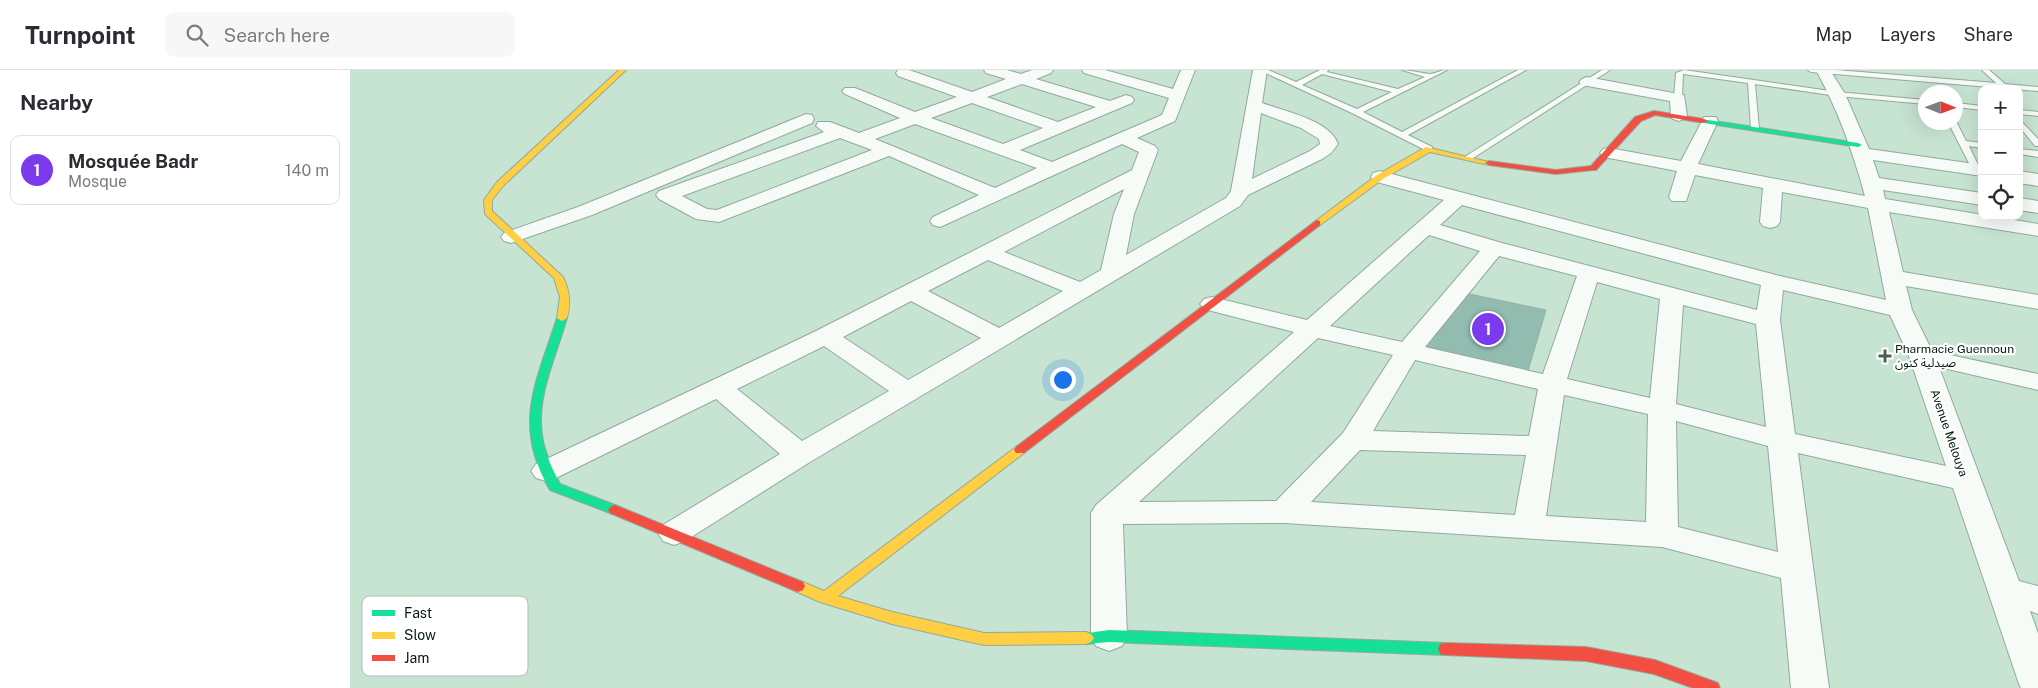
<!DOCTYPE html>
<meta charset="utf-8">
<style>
:root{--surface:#fff;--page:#f7f7f7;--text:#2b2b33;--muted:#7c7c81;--line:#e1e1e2;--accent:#7c3aed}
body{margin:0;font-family:"Public Sans","Noto Sans Arabic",sans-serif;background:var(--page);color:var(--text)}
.controls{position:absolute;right:15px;top:15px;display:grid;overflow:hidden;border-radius:10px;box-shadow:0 5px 20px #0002}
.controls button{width:45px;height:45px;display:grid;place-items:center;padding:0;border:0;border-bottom:1px solid var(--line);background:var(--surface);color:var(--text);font:25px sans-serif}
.compass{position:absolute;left:1568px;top:15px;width:45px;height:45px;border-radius:50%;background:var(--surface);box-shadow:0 5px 20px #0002;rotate:91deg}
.you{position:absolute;left:712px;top:309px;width:18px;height:18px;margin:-12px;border:4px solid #fff;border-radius:50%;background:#1a73e8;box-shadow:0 0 0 8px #1a73e833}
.badge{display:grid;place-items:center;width:32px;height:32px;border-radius:50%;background:var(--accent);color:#fff;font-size:16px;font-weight:700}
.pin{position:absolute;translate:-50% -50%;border:2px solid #fff;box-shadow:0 1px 5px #0006}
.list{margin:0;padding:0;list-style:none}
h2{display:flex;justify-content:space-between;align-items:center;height:65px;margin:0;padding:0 20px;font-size:21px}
h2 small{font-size:16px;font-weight:400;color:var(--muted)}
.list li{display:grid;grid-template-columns:32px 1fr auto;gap:15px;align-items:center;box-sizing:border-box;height:70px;margin:0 10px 10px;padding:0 10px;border:1px solid var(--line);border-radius:10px}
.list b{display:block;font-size:19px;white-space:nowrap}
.list p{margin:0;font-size:16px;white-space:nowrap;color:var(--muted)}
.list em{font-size:16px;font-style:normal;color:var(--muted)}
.icon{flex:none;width:28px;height:28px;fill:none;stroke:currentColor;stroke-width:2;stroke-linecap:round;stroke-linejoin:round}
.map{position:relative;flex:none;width:1688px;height:618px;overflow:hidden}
header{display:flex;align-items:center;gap:30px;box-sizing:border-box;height:70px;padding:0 25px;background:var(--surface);border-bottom:1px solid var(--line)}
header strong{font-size:24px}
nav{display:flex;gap:28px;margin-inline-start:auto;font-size:18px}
.search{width:350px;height:45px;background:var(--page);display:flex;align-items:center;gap:12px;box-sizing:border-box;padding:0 18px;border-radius:10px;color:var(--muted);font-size:19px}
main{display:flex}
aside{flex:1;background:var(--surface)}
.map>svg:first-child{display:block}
.building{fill:#92bcb0;stroke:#97b0a6}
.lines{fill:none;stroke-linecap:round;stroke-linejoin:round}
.lane-casing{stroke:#93a99c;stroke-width:2}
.street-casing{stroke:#93a99c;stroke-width:2}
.fast-casing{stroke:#93a99c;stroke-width:2}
.slow-casing{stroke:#93a99c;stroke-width:2}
.jam-casing{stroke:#93a99c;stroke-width:2}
.lane{fill:#f7fbf8;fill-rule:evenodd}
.street{fill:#f7fbf8;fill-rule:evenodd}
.fast{fill:#16e098;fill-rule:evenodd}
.slow{fill:#ffcf43;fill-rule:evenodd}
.jam{fill:#f24e42;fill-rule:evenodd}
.poi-dot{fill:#4a6053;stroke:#fff;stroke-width:2}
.labels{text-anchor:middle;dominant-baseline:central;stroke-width:4.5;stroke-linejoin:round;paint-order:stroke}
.poi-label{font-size:12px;fill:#061a0f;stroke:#fff;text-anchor:start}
.street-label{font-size:12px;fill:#061a0f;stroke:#fff}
.key{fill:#fff;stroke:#b4bab7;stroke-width:1}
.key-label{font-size:14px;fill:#061a0f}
</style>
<header>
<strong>Turnpoint</strong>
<div class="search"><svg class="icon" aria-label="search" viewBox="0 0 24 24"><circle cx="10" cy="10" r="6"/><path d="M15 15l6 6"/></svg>Search here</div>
<nav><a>Map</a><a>Layers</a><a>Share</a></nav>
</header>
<main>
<aside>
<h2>Nearby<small></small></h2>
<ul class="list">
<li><span class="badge">1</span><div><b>Mosquée Badr</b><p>Mosque</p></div><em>140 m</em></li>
</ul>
</aside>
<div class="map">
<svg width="1688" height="618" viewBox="0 0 1688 618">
<rect width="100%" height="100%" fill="#c7e3d2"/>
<path class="building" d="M 1115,223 L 1196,240 L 1178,301 L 1069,278 Z"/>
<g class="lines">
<g class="lane-casing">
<path id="lane" d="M 909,0 L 918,0 L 946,12 L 970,0 L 978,0 L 977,2 L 1048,19 L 1075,7 L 1052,0 C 1059,0 1076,4 1081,4 C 1087,3 1091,0 1097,0 L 1013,42 L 1052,62 L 1168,0 L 1176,0 L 1058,65 L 1082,77 L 1082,81 L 1079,82 L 1004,44 ZM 972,4 L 1042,22 L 1007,39 L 952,15 Z
M 1252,0 L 1260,0 L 1120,90 L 1113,88 Z
M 1334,0 L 1487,22 L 1576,30 L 1576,34 L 1487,26 L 1405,14 L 1409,59 L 1405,61 L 1401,59 L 1398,13 L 1333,4 L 1332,28 L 1328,30 L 1324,28 L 1326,3 Z
M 1458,0 L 1486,0 L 1646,13 L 1632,0 L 1639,0 L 1655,14 L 1688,17 L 1688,21 L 1461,2 Z
M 1606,33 L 1632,36 L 1632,40 L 1606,37 Z
M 1669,40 L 1688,42 L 1688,46 L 1669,44 Z
M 1669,49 L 1688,69 L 1688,76 L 1685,76 L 1669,56 Z
M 1606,51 L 1616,71 L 1632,73 L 1632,78 L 1619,76 L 1631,101 L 1630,103 L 1623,101 L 1598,52 Z
M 1669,79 L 1688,81 L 1688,87 L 1669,84 Z"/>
</g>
<g class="street-casing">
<path id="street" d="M 548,0 L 559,0 L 622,22 L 656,9 L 636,3 L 634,0 L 657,0 L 671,4 L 682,0 L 703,0 L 701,3 L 686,9 L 760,31 L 776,25 L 782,27 L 784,30 L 782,33 L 670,80 L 702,92 L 812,45 L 819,28 L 734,3 L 732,0 L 755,0 L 823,19 L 831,0 L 845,0 L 825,51 L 787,68 L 805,76 L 808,80 L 784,144 L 776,185 L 876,128 L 881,121 L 903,0 L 917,0 L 912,33 C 934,41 980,50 988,74 L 981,83 L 972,89 L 898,125 L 890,136 L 460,392 L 335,471 L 324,475 L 313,471 L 308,463 L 313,455 L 430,384 L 366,329 L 206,408 L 196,411 L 186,408 L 181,401 L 186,394 L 466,261 L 782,100 L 789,82 L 772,74 L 590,157 L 583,155 L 580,151 L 583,147 L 629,125 L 539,86 L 369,152 L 346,149 L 309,129 L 306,125 L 309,121 L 474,62 L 466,56 L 468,52 L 480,52 L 509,63 L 550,48 L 495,24 L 492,21 L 495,18 L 505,18 L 565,42 L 607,27 L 548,6 L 546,3 ZM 672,14 L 746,37 L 708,52 L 637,27 ZM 622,33 L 693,58 L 653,74 L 581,48 ZM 911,43 L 951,58 L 969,69 L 970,74 L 960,81 L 902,109 ZM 565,54 L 687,98 L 645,118 L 525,69 ZM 490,68 L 522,80 L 367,140 L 357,139 L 332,126 ZM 774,119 L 764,144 L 751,200 L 730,212 L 654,182 ZM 638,190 L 713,221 L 649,258 L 578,221 ZM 561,231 L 631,268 L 558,310 L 493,267 ZM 474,276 L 539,321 L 452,371 L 387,319 Z
M 1466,0 L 1480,0 L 1495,24 L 1519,79 L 1632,95 L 1632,106 L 1523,90 L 1529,108 L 1632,123 L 1632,135 L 1533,120 L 1535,129 L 1688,154 L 1688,166 L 1539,142 L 1553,202 L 1688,225 L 1688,239 L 1556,216 L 1562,240 L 1582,281 L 1688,304 L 1688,320 L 1589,297 L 1669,511 L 1688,516 L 1688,544 L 1680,541 L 1688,563 L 1688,618 L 1671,618 L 1669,614 L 1603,418 L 1448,383 L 1479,618 L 1441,618 L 1431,508 L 1312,477 L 934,453 L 773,454 L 777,566 L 772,576 L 759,581 L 746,576 L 741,566 L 741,443 L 746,435 L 944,262 L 854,239 L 850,234 L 854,229 L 862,227 L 957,250 L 1094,130 L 1023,111 L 1021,107 L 1023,103 L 1030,101 L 1426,205 L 1536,230 L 1518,138 L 1432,122 L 1430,152 L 1427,156 L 1420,158 L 1413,156 L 1410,152 L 1413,118 L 1345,105 L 1336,131 L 1322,131 L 1319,127 L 1327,101 L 1259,88 L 1253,87 L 1250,83 L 1253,79 L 1259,78 L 1331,91 L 1352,51 L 1354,47 L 1366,47 L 1368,51 L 1348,94 L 1515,126 C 1503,82 1488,40 1466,0 ZM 1112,135 L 1411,215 L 1407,240 L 1152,173 L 1090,155 ZM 1079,165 L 1130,181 L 1052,272 L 980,256 ZM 1149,186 L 1227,206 L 1193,304 L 1075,277 ZM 1247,212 L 1310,229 L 1300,328 L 1217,309 ZM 1433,220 L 1540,245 L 1559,286 L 1596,396 L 1445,364 L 1430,250 ZM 1333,235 L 1406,254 L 1416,357 L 1326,334 ZM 968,268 L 1043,285 L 993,363 L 926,431 L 789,432 ZM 1065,290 L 1188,319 L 1179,366 L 1023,361 ZM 1214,325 L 1298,344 L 1296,452 L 1196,446 ZM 1326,351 L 1418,376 L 1428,482 L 1328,457 ZM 1010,380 L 1176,385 L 1165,445 L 961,432 Z
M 1237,7 L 1334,25 L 1337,46 L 1329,51 L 1323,49 L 1321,46 L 1320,31 L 1232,15 L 1229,12 L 1232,9 Z
M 456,44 L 462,45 L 464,49 L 462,53 L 242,145 L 161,173 L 154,171 L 151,167 L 154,163 L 228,137 Z
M 1669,101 L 1688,104 L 1688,116 L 1669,113 Z
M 1669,128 L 1688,131 L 1688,143 L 1669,140 Z"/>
</g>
<g class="fast-casing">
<path id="fast" d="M 1351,49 L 1508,73 L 1512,75 L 1508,77 L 1354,53 L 1351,53 Z
M 212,245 L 217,248 C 206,287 184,330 193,371 C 196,386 203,400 210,414 L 270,437 L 272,440 L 270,443 L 265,445 L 200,420 C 162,355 186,313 207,248 Z
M 759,560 L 1096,573 L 1102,574 L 1104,579 L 1102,584 L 1096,585 L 759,572 L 736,574 L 731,572 L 728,568 L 731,564 Z"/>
</g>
<g class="slow-casing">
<path id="slow" d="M 269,0 L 276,0 L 153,116 L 142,130 L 142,141 L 213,207 C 220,221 221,233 217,248 L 212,251 L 207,248 L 210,227 L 204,208 L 135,144 L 134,130 L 147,112 Z
M 1076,77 L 1143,93 L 1139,95 L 1080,82 L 1033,109 L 970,155 L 967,156 L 963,153 L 1027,105 Z
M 670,376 L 674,377 L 676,380 L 674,383 L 488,526 L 542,542 L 634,563 L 736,562 L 741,564 L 744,568 L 741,572 L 736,574 L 634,575 L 542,554 L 470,532 L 443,520 L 441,516 L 443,512 L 448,510 L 474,521 L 666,377 Z"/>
</g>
<g class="jam-casing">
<path id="jam" d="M 1304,41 L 1354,49 L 1358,51 L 1354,53 L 1305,45 L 1291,51 L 1246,100 L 1243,100 L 1206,104 L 1139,95 L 1135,93 L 1139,91 L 1206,100 L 1241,96 L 1285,47 Z
M 967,150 L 970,151 L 970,155 L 674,383 L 666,383 L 664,380 L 666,377 Z
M 265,435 L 453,512 L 455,516 L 453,520 L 448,522 L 443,520 L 260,443 L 258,440 L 260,437 Z
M 1096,573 L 1236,577 L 1305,590 L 1368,613 L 1370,618 L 1343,618 L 1304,604 L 1236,591 L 1096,585 L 1090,584 L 1088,579 L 1090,574 Z"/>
</g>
<use href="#lane" class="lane"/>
<use href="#street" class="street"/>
<use href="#fast" class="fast"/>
<use href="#slow" class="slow"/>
<use href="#jam" class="jam"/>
</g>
<path class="poi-dot" d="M1532.5 278.5h5v5h5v5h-5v5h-5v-5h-5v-5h5z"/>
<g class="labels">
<g class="poi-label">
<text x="1545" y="279">Pharmacie Guennoun<tspan x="1545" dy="14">صيدلية كنون</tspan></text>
</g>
<g class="street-label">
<text transform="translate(1599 363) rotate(71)">Avenue Melouya</text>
</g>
</g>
<rect x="12" y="526" width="166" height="80" rx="8" class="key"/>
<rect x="22" y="540" width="23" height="6" fill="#16e098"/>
<rect x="22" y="562" width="23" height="7" fill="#ffcf43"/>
<rect x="22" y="585" width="23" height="6" fill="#f24e42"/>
<g class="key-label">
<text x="54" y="548">Fast</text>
<text x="54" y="570">Slow</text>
<text x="54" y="593">Jam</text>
</g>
</svg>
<div class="controls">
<button>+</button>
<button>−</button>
<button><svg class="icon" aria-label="locate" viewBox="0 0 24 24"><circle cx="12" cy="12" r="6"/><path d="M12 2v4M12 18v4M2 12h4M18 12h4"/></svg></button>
</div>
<svg class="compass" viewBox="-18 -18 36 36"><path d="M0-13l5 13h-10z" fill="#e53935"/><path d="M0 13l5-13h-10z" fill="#7c7c81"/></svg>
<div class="you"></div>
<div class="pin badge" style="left:1138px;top:259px">1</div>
</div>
</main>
